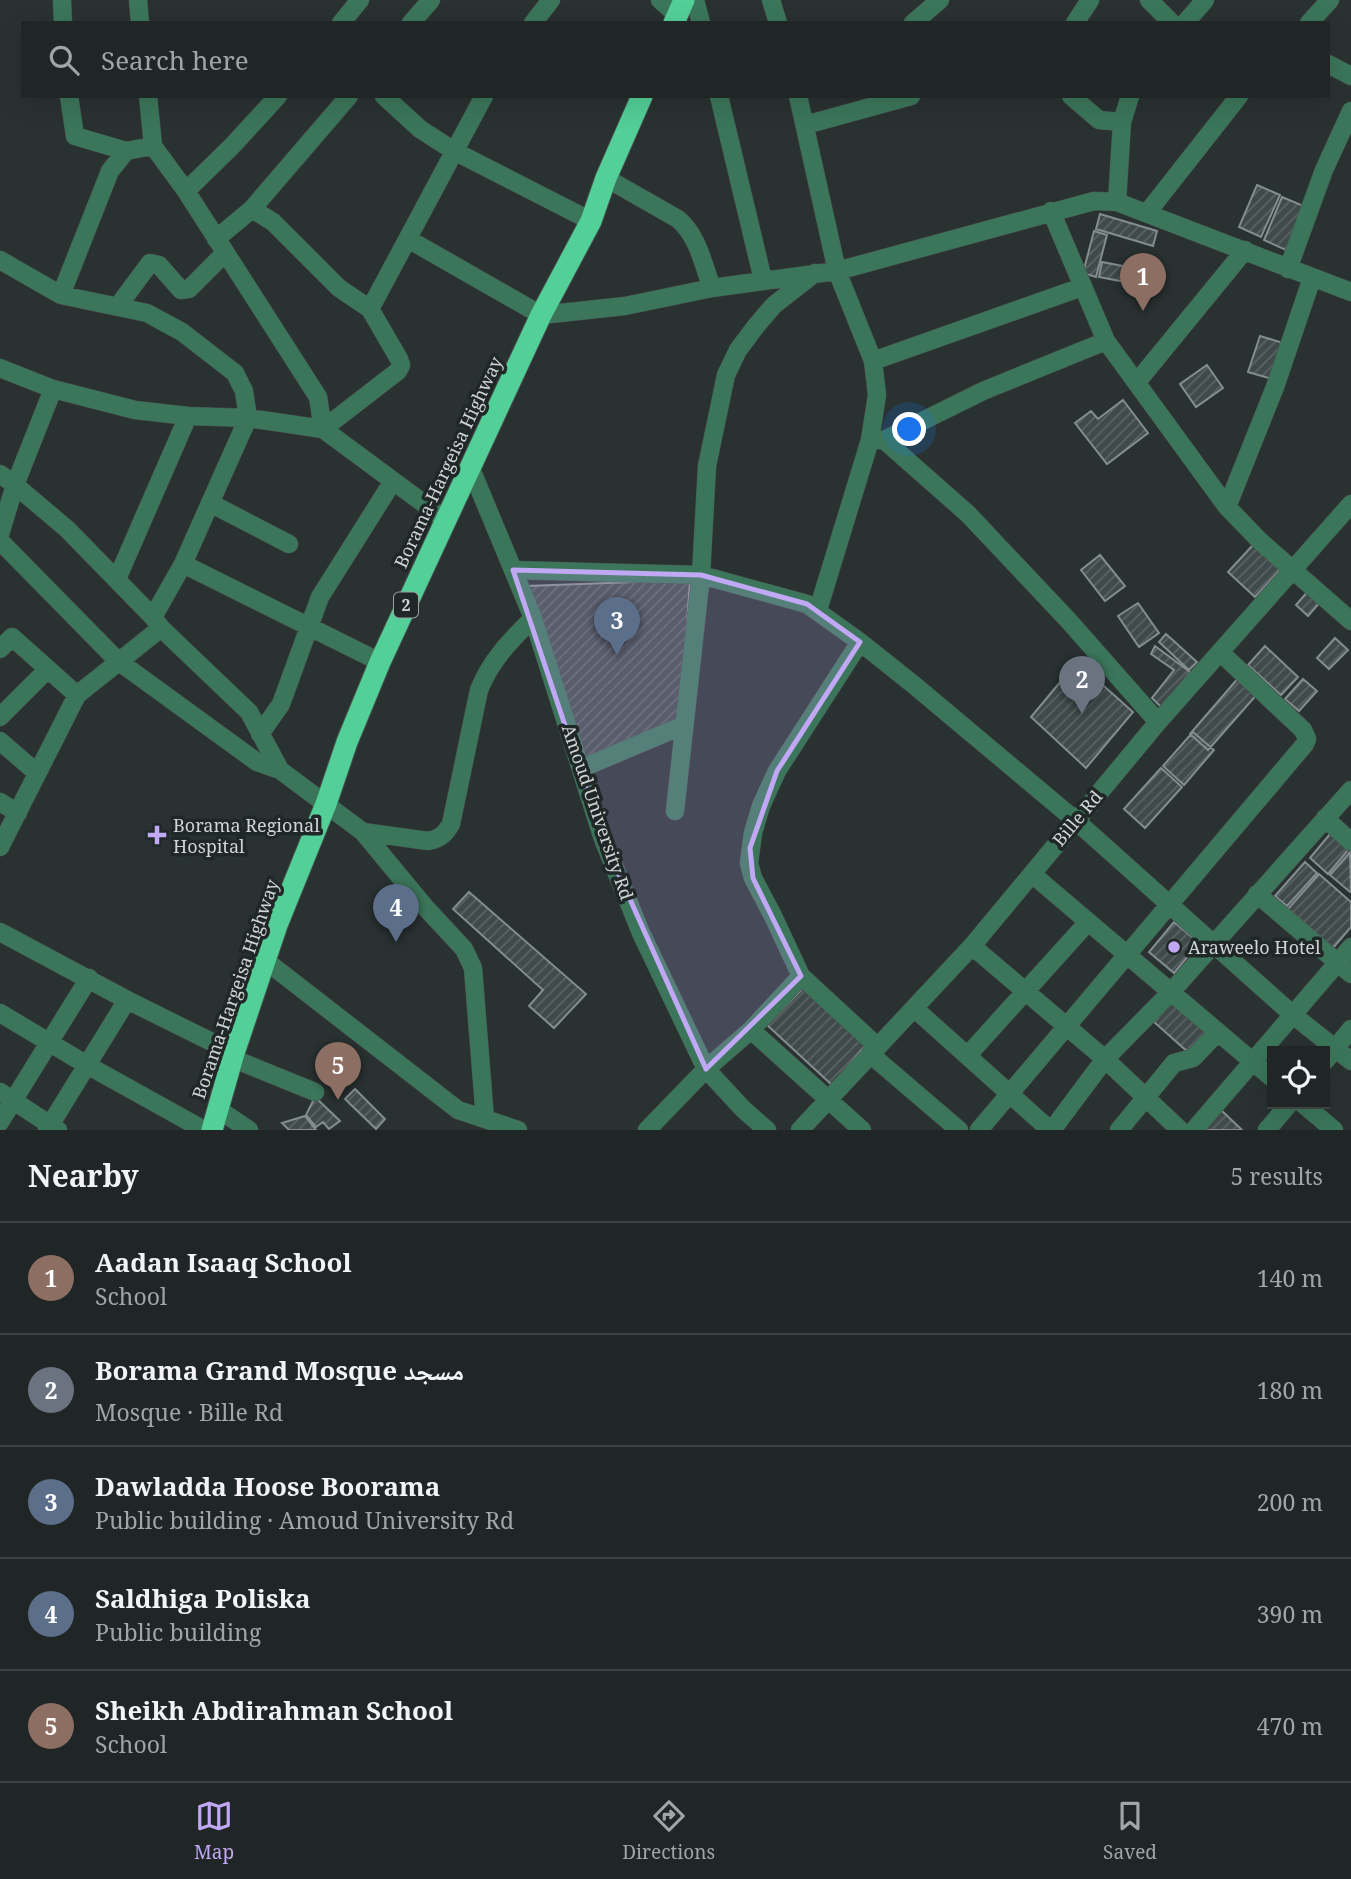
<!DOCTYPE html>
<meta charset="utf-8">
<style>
:root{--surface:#1f2625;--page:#2c3232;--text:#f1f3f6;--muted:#a1a5a7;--line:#3c4342;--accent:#c0a8f4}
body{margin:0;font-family:"Noto Serif","Noto Naskh Arabic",serif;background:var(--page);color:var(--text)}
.controls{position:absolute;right:21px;bottom:21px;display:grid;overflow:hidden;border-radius:0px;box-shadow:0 7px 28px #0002}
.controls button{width:63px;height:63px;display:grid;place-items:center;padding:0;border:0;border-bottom:2px solid var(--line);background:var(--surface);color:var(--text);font:35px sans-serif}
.you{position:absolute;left:910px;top:430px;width:24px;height:24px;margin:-18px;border:5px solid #fff;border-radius:50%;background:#1a73e8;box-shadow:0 0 0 10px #1a73e833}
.badge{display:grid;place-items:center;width:46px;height:46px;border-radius:50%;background:var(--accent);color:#fff;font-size:23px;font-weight:700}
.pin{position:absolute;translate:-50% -58px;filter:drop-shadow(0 2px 4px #0008)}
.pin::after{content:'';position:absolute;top:37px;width:24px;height:21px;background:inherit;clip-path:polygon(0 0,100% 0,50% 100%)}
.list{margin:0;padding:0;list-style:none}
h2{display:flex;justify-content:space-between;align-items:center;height:91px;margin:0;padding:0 28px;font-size:30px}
h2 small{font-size:23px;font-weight:400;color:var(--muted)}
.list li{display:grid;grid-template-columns:46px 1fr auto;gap:21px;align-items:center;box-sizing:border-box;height:112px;padding:0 28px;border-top:2px solid var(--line)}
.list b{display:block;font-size:26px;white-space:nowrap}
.list p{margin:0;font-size:23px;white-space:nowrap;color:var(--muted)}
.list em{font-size:23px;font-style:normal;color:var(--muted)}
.icon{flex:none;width:38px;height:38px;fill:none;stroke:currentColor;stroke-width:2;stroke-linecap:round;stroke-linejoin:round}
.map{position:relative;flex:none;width:1351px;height:1130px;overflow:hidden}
.search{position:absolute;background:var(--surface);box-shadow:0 7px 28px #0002;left:21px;right:21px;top:21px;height:77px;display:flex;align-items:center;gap:18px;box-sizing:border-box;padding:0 24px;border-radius:0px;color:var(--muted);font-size:26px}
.sheet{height:651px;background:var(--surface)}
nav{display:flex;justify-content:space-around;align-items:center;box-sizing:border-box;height:98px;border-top:2px solid var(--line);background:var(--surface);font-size:19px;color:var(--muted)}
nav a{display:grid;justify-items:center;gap:4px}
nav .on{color:var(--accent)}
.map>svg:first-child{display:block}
.building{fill:url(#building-hatch);stroke:#838d8f;stroke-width:2}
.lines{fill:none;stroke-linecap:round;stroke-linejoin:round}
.minor-casing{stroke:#474f4e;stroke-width:19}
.highway-casing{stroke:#474f4e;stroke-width:23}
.minor{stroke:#3b765a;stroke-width:18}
.highway{stroke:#53cf98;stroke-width:21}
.marked{fill:#c0a8f4;fill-opacity:0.2;stroke:#c0a8f4;stroke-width:5;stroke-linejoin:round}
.poi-dot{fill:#c0a8f4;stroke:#1f2827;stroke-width:2.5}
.labels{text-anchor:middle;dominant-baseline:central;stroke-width:7;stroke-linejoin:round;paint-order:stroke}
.shield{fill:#1f2827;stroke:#9aa1a0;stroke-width:2}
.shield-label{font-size:16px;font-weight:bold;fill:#cfd5d4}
.street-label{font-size:18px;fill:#cfd5d4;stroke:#1f2827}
.poi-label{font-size:18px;fill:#cfd5d4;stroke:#1f2827;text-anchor:start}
</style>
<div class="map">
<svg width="1351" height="1130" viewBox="0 0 1351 1130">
<defs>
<pattern id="building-hatch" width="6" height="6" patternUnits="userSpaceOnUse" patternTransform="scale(1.75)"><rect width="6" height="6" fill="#404a4b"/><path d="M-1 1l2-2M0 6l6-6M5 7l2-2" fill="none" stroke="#5b6364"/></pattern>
</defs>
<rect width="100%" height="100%" fill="#293231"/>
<path class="building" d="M 1257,185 L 1280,195 L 1261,237 L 1239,227 Z
M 1282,197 L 1306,207 L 1288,251 L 1264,240 Z
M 1100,214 L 1157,231 L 1153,246 L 1096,229 Z
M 1094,231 L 1107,235 L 1096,277 L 1083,273 Z
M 1102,262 L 1149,271 L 1146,286 L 1099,277 Z
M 1260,336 L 1283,343 L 1272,379 L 1248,372 Z
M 1207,365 L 1223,388 L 1196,407 L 1180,384 Z
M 1123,400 L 1148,433 L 1107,464 L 1075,423 L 1091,411 L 1098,419 Z
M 1253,545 L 1280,570 L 1255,597 L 1228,572 Z
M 1100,555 L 1125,586 L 1105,601 L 1081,570 Z
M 690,580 L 680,723 L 585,761 L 527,586 Z
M 1309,590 L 1321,601 L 1308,616 L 1296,605 Z
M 1138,603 L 1159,633 L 1139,647 L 1118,616 Z
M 1166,634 L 1197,662 L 1189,670 L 1159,642 Z
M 1335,638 L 1348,650 L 1329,669 L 1317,658 Z
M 1155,646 L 1190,672 L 1162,708 L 1152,698 L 1174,670 L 1151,654 Z
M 1265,646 L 1298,677 L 1281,695 L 1248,665 Z
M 1077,662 L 1133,712 L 1086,768 L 1031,717 Z
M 1240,676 L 1259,692 L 1208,750 L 1190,734 Z
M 1303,679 L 1317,691 L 1299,711 L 1285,699 Z
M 1193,732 L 1214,750 L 1184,785 L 1163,766 Z
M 1161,768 L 1182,787 L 1145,828 L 1124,809 Z
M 1330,834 L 1348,850 L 1328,874 L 1310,858 Z
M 1350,852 L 1351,891 L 1350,892 L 1330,875 Z
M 1305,862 L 1317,873 L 1287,906 L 1275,896 Z
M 1319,874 L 1351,902 L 1351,927 L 1333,948 L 1288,909 Z
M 469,892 L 586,994 L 554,1028 L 529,1006 L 543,990 L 453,909 Z
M 1174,922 L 1199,943 L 1174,973 L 1149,952 Z
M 807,984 L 870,1040 L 832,1085 L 767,1025 Z
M 1174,1000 L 1209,1031 L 1189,1053 L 1154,1022 Z
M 355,1089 L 385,1119 L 376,1129 L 345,1099 Z
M 315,1097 L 340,1121 L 329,1129 L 323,1122 L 316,1127 L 306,1115 Z
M 1220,1109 L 1242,1130 L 1206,1130 L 1203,1127 Z
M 305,1116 L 316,1130 L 289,1130 L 282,1123 Z"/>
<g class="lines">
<g class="minor-casing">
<path id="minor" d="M 62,0 L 63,23
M 138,0 L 140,23
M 660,0 L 677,15
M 695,0 L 701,23
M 771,0 L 778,23
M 1149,0 L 1172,23
M 341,23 L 360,0
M 411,23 L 431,0
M 533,23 L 551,0
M 913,23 L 940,0
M 1075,23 L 1090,0
M 1185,23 L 1205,0
M 1309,23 L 1330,0
M 1328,64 L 1351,76
M 69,96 L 75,136 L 126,151
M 148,96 L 153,146 L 186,191 L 318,397 L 323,429
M 384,96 L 420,129 L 454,151 L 591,221
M 719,96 L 763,280
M 798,96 L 837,271 L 873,361 L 877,395 L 870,440 L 818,610
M 1071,96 L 1099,120 L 1122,122
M 805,125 L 911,96
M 606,178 L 678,219 C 698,236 703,264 712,288
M 186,191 L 232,146 L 278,96
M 1117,202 L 1122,122 L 1130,96
M 252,209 L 273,222 L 339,288 L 370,309
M 1051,211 L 1106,341 L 1227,507 L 1261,542 L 1351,621
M 1147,213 L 1239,96
M 216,239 L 252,209 L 349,96
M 408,239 L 541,315 L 625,306 L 712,288 L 837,271 L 1094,201 L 1117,202 L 1351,292
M 0,260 L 61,295 L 147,313 L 182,332 L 235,373 L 244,391 L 248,418 L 183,564 L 153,617
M 1288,269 L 1324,170 L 1351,111
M 61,295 L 110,171 L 126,151 L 153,146
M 118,306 L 150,263 L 159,265 L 181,290 L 189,289 L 224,254
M 873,361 L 1082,287
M 0,368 L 53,389 L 135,410 L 188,416 L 248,418 L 323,429 L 446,520
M 1137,382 L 1245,250
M 53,389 L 15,485 L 67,529 L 153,617 L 161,628 L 249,712 L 280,770 L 363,832 L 428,841 C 440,839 445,834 451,824 L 479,690 C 491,660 510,641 533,618
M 323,429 L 398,371 L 401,365 L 399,359 L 370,309 L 484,96
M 876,440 L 884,440 L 983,391 L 1106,341
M 884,440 L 968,514 L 1068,620 L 1158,722
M 471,469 L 533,618 L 603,839 L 641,933 L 706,1069 L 743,1109 L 767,1130
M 0,474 L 15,485 L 0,534
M 210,503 L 289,544
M 1227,507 L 1275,387 L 1312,278
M 0,541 L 118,661 L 257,762 L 280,770
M 183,564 L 380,662
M 513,570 L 701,575 L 807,604 L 860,642 L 914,685 L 1075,820 L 1293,1015 L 1351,1061
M 117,579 L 188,416
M 860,642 L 777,771 L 761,806 L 753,833 L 749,863 L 753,878 L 773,916 L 801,976 L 878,1047
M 0,649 L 12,637 L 77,695
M 0,717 L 48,669
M 260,734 L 281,704 L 320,597 L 393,481
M 0,741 L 37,773
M 582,768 L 684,725
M 0,802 L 18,813
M 675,811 L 701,575 L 707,466 L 726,375 L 738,350 L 756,326 L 774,305 L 815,273
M 1325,818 L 1351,842
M 363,832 L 425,907 L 464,949 L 473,968 L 485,1119
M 0,847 L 77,695 L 161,628
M 1032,874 L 1272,1078
M 1257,894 L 1351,974
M 0,932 L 127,1000 L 234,1053
M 972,946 L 1105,1059 L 1180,1130
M 266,961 L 458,1110 L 518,1130
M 914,1008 L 1050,1130
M 0,1013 L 87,1065 L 204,1130
M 751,1030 L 862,1130
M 870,1054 L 959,1130
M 968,1055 L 1088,922
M 234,1059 L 315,1092
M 1325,1061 L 1351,1029
M 0,1092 L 58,1130
M 1303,1104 L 1334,1130
M 218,1109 L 249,1130
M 0,1122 L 89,978
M 47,1130 L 127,1000
M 647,1130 L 706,1069 L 751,1030 L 801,976
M 800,1130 L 972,946 L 1158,722 L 1351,504
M 979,1130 L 1305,744 L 1307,739 L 1303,730 L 1220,652
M 1052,1130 L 1105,1059 L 1171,992 L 1351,790
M 1119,1130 L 1174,1063 L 1193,1058 L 1218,1032
M 1194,1130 L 1351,947
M 1267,1130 L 1289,1104"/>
</g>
<g class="highway-casing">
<path id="highway" d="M 674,23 L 684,0
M 212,1130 L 234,1053 L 277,925 L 326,804 L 347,742 L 380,662 L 541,315 L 591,221 L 606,178 L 642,96"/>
</g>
<use href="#minor" class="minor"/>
<use href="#highway" class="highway"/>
</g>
<path class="marked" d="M 513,570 L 701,575 L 807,604 L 860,642 L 777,771 L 750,848 L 753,878 L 801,976 L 706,1069 L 603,839 Z"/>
<g class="poi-dot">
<path d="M153.5 824.5h7v7h7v7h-7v7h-7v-7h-7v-7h7z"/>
<circle cx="1174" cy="947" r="7"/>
</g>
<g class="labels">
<rect class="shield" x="394" y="592.5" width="24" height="25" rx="5"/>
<g class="shield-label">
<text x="406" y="605">2</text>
</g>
<g class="street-label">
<text transform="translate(448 462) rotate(-65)">Borama-Hargeisa Highway</text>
<text transform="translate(598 812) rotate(71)">Amoud University Rd</text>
<text transform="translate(1077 818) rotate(-50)">Bille Rd</text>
<text transform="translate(235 989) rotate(-71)">Borama-Hargeisa Highway</text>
</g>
<g class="poi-label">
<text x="173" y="825">Borama Regional<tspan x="173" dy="21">Hospital</tspan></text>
<text x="1188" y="947">Araweelo Hotel</text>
</g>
</g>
</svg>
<div class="controls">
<button><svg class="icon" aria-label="locate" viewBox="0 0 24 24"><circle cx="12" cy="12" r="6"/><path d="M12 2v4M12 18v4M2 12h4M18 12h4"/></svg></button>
</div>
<div class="you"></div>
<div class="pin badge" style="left:1143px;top:311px;background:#8d6e63">1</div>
<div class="pin badge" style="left:1082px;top:714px;background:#6b7280">2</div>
<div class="pin badge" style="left:617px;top:655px;background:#5c6f8a">3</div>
<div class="pin badge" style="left:396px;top:942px;background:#5c6f8a">4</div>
<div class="pin badge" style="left:338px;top:1100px;background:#8d6e63">5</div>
<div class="search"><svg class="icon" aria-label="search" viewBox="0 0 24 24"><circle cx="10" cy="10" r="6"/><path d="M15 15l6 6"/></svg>Search here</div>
</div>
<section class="sheet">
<h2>Nearby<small>5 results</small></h2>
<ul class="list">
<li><span class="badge" style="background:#8d6e63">1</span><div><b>Aadan Isaaq School</b><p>School</p></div><em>140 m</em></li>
<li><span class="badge" style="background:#6b7280">2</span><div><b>Borama Grand Mosque مسجد</b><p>Mosque · Bille Rd</p></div><em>180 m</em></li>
<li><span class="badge" style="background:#5c6f8a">3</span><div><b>Dawladda Hoose Boorama</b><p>Public building · Amoud University Rd</p></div><em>200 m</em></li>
<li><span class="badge" style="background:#5c6f8a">4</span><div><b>Saldhiga Poliska</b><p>Public building</p></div><em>390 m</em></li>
<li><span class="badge" style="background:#8d6e63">5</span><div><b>Sheikh Abdirahman School</b><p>School</p></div><em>470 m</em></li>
</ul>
</section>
<nav>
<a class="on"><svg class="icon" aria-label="map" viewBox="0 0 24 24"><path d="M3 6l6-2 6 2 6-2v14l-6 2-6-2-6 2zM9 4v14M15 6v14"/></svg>Map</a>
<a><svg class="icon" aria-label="directions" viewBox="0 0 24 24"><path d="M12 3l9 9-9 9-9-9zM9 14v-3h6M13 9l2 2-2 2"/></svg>Directions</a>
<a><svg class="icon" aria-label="saved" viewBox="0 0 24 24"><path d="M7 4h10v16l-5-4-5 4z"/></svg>Saved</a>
</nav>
